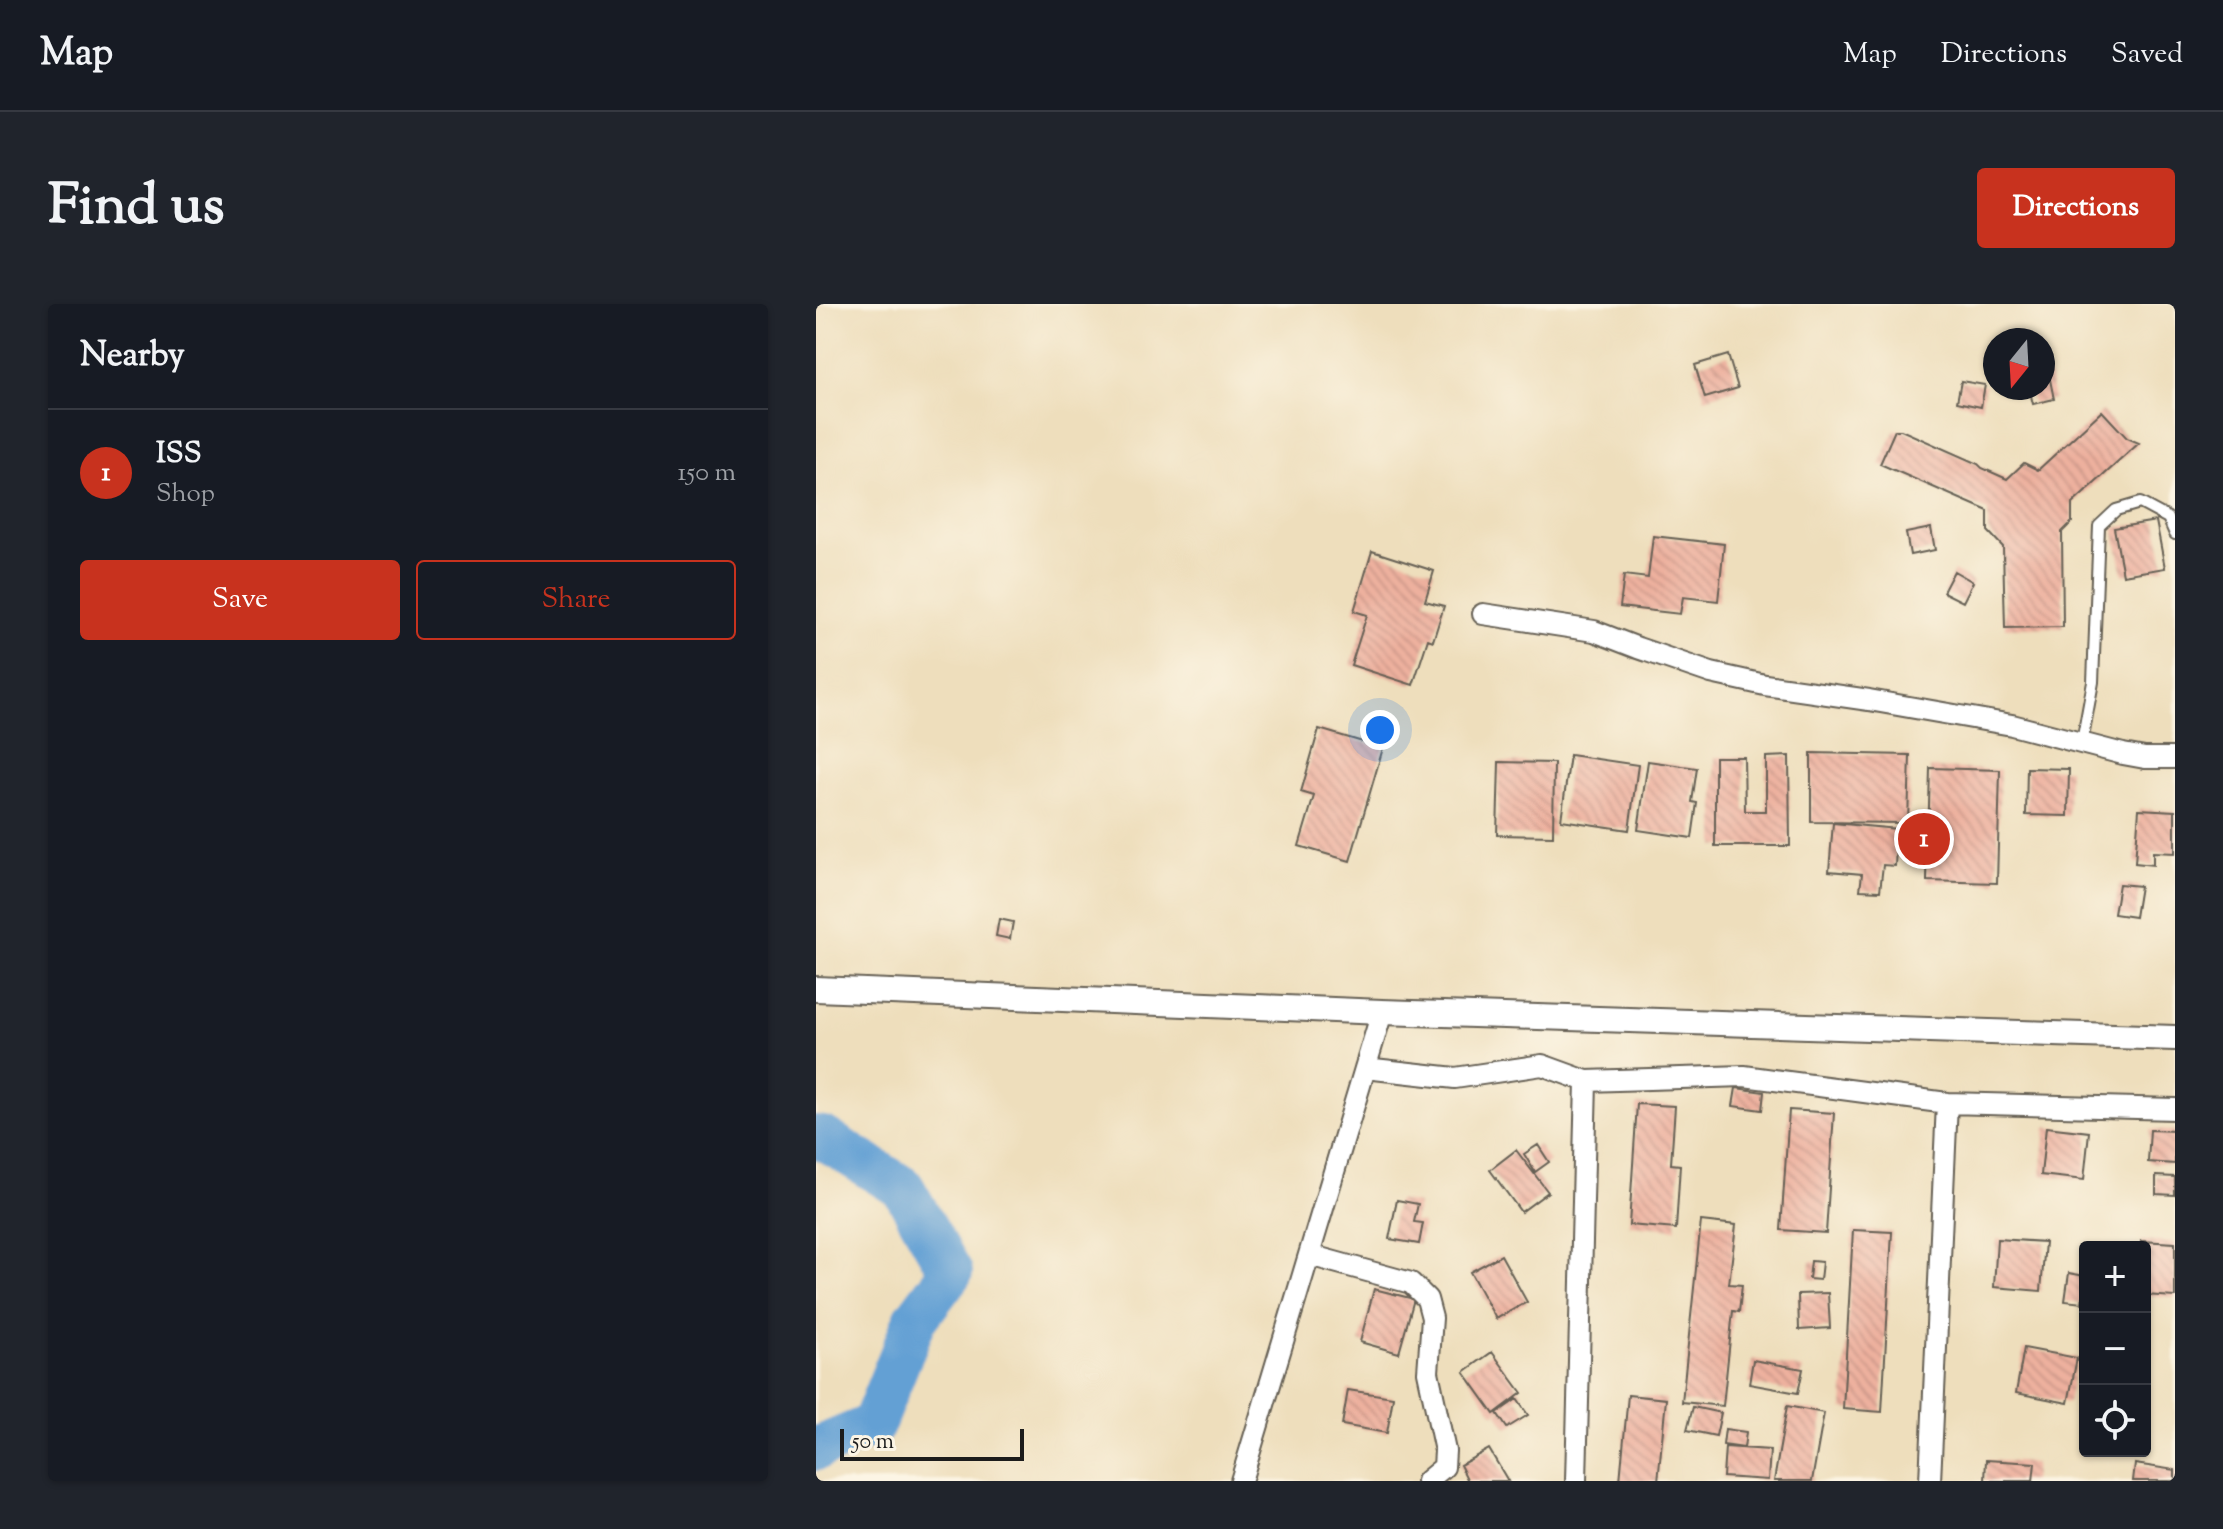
<!DOCTYPE html>
<meta charset="utf-8">
<style>
:root{--surface:#171b24;--page:#20242c;--text:#f1f3f6;--muted:#9ea1a6;--line:#363941;--accent:#c8321e}
body{margin:0;font-family:"Sorts Mill Goudy",serif;background:var(--page);color:var(--text)}
.controls{position:absolute;right:24px;bottom:24px;display:grid;overflow:hidden;border-radius:8px;box-shadow:0 2px 6px #0004}
.controls button{width:72px;height:72px;display:grid;place-items:center;padding:0;border:0;border-bottom:2px solid var(--line);background:var(--surface);color:var(--text);font:40px sans-serif}
.compass{position:absolute;left:1167px;top:24px;width:72px;height:72px;border-radius:50%;background:var(--surface);box-shadow:0 2px 6px #0004;rotate:198deg}
.scale{position:absolute;left:24px;bottom:20px;width:184px;box-sizing:border-box;padding-left:8px;border:4px solid #1c1c1c;border-top:0;font-size:22px;line-height:28px;white-space:nowrap;color:#1c1c1c;-webkit-text-stroke:6px #fcf5e5;paint-order:stroke}
.you{position:absolute;left:564px;top:426px;width:28px;height:28px;margin:-20px;border:6px solid #fff;border-radius:50%;background:#1a73e8;box-shadow:0 0 0 12px #1a73e833}
.badge{display:grid;place-items:center;width:52px;height:52px;border-radius:50%;background:var(--accent);color:#fff;font-size:26px;font-weight:700}
.pin{position:absolute;translate:-50% -50%;border:4px solid #fff;box-shadow:0 2px 8px #0006}
.list{margin:0;padding:0;list-style:none}
h2{display:flex;justify-content:space-between;align-items:center;height:104px;margin:0;padding:0 32px;font-size:34px}
h2 small{font-size:26px;font-weight:400;color:var(--muted)}
.list li{display:grid;grid-template-columns:52px 1fr auto;gap:24px;align-items:center;box-sizing:border-box;height:128px;padding:0 32px;border-top:2px solid var(--line)}
.list b{display:block;font-size:30px;white-space:nowrap}
.list p{margin:0;font-size:26px;white-space:nowrap;color:var(--muted)}
.list em{font-size:26px;font-style:normal;color:var(--muted)}
.actions{display:flex;gap:16px;padding:24px 32px}
.actions a{flex:1;padding:18px 0;border:2px solid var(--accent);border-radius:8px;text-align:center;font-size:28px;color:var(--accent)}
.actions .main{background:var(--accent);color:#fff}
.icon{flex:none;width:44px;height:44px;fill:none;stroke:currentColor;stroke-width:2;stroke-linecap:round;stroke-linejoin:round}
.map{position:relative;flex:none;width:1359px;height:1177px;overflow:hidden;border-radius:8px}
header{display:flex;align-items:center;gap:48px;box-sizing:border-box;height:112px;padding:0 40px;background:var(--surface);border-bottom:2px solid var(--line)}
header strong{font-size:38px}
nav{display:flex;gap:44px;margin-inline-start:auto;font-size:28px}
.intro{display:flex;align-items:center;justify-content:space-between;box-sizing:border-box;height:192px;padding:0 48px}
h1{margin:0;font-size:56px}
.button{padding:20px 36px;border-radius:8px;background:var(--accent);color:#fff;font-size:28px;font-weight:700}
main{display:flex;gap:48px;padding:0 48px}
aside{flex:1;background:var(--surface);border-radius:8px;box-shadow:0 2px 6px #0004}
.map>svg:first-child{display:block}
.lines{fill:none;stroke-linecap:round;stroke-linejoin:round}
.river{stroke:#64a0d4;stroke-width:44}
.building{fill:url(#building-back-hatch)}
.service-casing{stroke:#666054;stroke-width:14}
.minor-casing{stroke:#666054;stroke-width:24}
.tertiary-casing{stroke:#666054;stroke-width:28}
.service{stroke:#fff;stroke-width:10}
.minor{stroke:#fff;stroke-width:20}
.tertiary{stroke:#fff;stroke-width:24}
</style>
<header>
<strong>Map</strong>
<nav><a>Map</a><a>Directions</a><a>Saved</a></nav>
</header>
<div class="intro"><h1>Find us</h1><a class="button">Directions</a></div>
<main>
<aside>
<h2>Nearby<small></small></h2>
<ul class="list">
<li><span class="badge">1</span><div><b>ISS</b><p>Shop</p></div><em>150 m</em></li>
</ul>
<div class="actions"><a class="main">Save</a><a>Share</a></div>
</aside>
<div class="map">
<svg width="1359" height="1177" viewBox="0 0 1359 1177">
<defs>
<pattern id="building-back-hatch" width="6" height="6" patternUnits="userSpaceOnUse" patternTransform="scale(2)"><rect width="6" height="6" fill="#edb09e"/><path d="M-1 5l2 2M0 0l6 6M5-1l2 2" fill="none" stroke="#cb9788"/></pattern>
</defs>
<rect width="100%" height="100%" fill="#fcf5e5"/>
<filter id="ink" filterUnits="userSpaceOnUse"><feTurbulence type="fractalNoise" baseFrequency=".0125" numOctaves="2"/><feDisplacementMap in="SourceGraphic" scale="16" xChannelSelector="R" yChannelSelector="G"/><feConvolveMatrix kernelMatrix="1 2 1 2 8 2 1 2 1" color-interpolation-filters="sRGB"/></filter>
<filter id="wash" filterUnits="userSpaceOnUse"><feTurbulence type="fractalNoise" baseFrequency=".006" numOctaves="4" result="noise"/><feDisplacementMap in="SourceGraphic" scale="32" xChannelSelector="R" yChannelSelector="G"/><feGaussianBlur stdDeviation="1.8" result="paint"/><feColorMatrix in="noise" values="0 0 0 0 0 0 0 0 0 0 0 0 0 0 0 0 0 1.4 0 .05"/><feComposite in="paint" operator="in"/></filter>
<g filter="url(#wash)">
<rect width="100%" height="100%" fill="#eedebc"/>
<g class="lines">
<path class="river" d="M 0,833 L 7,834 L 87,884 L 135,968 L 99,1016 L 57,1121 L 0,1145"/>
</g>
<g id="blocks">
<path class="building" d="M 912,51 L 922,84 L 889,94 L 879,61 Z
M 1233,71 L 1238,95 L 1217,100 L 1213,84 L 1227,84 L 1227,73 Z
M 1145,77 L 1169,81 L 1165,103 L 1141,98 Z
M 1286,107 L 1311,134 L 1323,139 L 1256,200 L 1256,218 L 1246,228 L 1247,323 L 1189,324 L 1187,243 L 1172,227 L 1172,207 L 1064,160 L 1079,126 L 1085,126 L 1162,160 L 1166,164 L 1191,175 L 1208,159 L 1222,166 Z
M 1340,217 L 1349,264 L 1307,271 L 1298,224 Z
M 1115,224 L 1119,246 L 1094,251 L 1090,229 Z
M 837,232 L 908,240 L 902,297 L 867,293 L 864,310 L 804,303 L 808,271 L 832,274 Z
M 556,247 L 618,267 L 609,297 L 628,302 L 617,337 L 612,335 L 597,381 L 535,361 L 551,311 L 538,307 Z
M 1138,267 L 1157,278 L 1147,298 L 1127,288 Z
M 503,425 L 567,444 L 534,557 L 483,542 L 498,492 L 485,488 Z
M 995,449 L 1094,451 L 1092,519 L 995,518 Z
M 754,451 L 822,461 L 813,526 L 745,516 Z
M 973,452 L 974,542 L 899,542 L 899,453 L 928,453 L 929,507 L 950,507 L 950,453 Z
M 832,457 L 881,464 L 876,498 L 881,499 L 876,534 L 822,526 Z
M 683,458 L 738,459 L 737,532 L 681,531 Z
M 1114,464 L 1184,466 L 1181,579 L 1111,577 Z
M 1211,464 L 1253,465 L 1252,512 L 1210,511 Z
M 1323,505 L 1359,507 L 1359,549 L 1337,548 L 1337,561 L 1319,559 Z
M 1017,519 L 1081,525 L 1079,562 L 1067,561 L 1064,587 L 1044,586 L 1046,570 L 1013,567 Z
M 1303,580 L 1324,582 L 1319,613 L 1298,610 Z
M 183,615 L 197,618 L 194,635 L 180,632 Z
M 920,784 L 948,788 L 946,806 L 917,802 Z
M 821,800 L 859,802 L 855,860 L 864,861 L 860,925 L 813,921 Z
M 973,806 L 1018,809 L 1010,929 L 965,926 Z
M 1230,823 L 1273,828 L 1268,876 L 1225,871 Z
M 1334,826 L 1359,827 L 1359,860 L 1332,858 Z
M 722,841 L 733,858 L 719,868 L 708,850 Z
M 700,846 L 732,888 L 705,908 L 674,866 Z
M 1340,872 L 1359,873 L 1359,891 L 1340,890 Z
M 581,896 L 602,900 L 598,918 L 607,919 L 603,940 L 573,935 Z
M 885,917 L 920,921 L 913,980 L 926,981 L 923,1008 L 917,1007 L 907,1102 L 866,1098 Z
M 1037,926 L 1076,928 L 1066,1108 L 1027,1105 Z
M 1181,935 L 1229,938 L 1225,987 L 1178,983 Z
M 1325,937 L 1359,939 L 1359,993 L 1329,991 L 1329,943 L 1325,943 Z
M 685,951 L 711,998 L 680,1015 L 654,968 Z
M 995,957 L 1006,958 L 1004,976 L 993,975 Z
M 1253,969 L 1269,972 L 1266,999 L 1249,997 Z
M 558,985 L 598,995 L 583,1049 L 544,1038 Z
M 1012,989 L 1014,1024 L 983,1026 L 982,990 Z
M 1208,1044 L 1261,1054 L 1252,1099 L 1200,1089 Z
M 676,1048 L 706,1089 L 678,1110 L 648,1068 Z
M 937,1056 L 987,1065 L 982,1089 L 933,1080 Z
M 532,1086 L 577,1093 L 571,1129 L 526,1121 Z
M 812,1091 L 850,1095 L 842,1177 L 804,1177 Z
M 701,1095 L 712,1111 L 691,1124 L 681,1109 Z
M 971,1102 L 1008,1109 L 996,1177 L 958,1177 Z
M 877,1103 L 905,1109 L 900,1132 L 871,1126 Z
M 909,1125 L 930,1128 L 928,1144 L 907,1141 Z
M 909,1143 L 954,1146 L 952,1176 L 907,1173 Z
M 673,1145 L 692,1177 L 652,1177 L 644,1161 Z
M 1170,1156 L 1219,1159 L 1217,1177 L 1169,1177 Z
M 1319,1160 L 1359,1166 L 1359,1177 L 1317,1177 Z"/>
</g>
</g>
<g filter="url(#ink)">
<use href="#blocks" fill-opacity="0" stroke="#666054" stroke-width="2"/>
<g class="lines">
<g class="service-casing">
<path id="service" d="M 1266,438 L 1277,378 L 1283,222 L 1300,206 L 1324,199 L 1352,214 L 1359,230"/>
</g>
<g class="minor-casing">
<path id="minor" d="M 667,310 L 778,327 L 822,344 L 895,369 L 949,381 L 1053,396 L 1196,421 L 1307,450 L 1329,454 L 1359,454
M 549,764 L 639,774 L 726,761 L 770,777 L 928,772 L 1131,799 L 1359,805
M 493,951 L 595,979 L 611,995 L 616,1014 L 612,1068 L 629,1147 L 628,1163 L 611,1177
M 425,1177 L 566,708
M 760,1177 L 770,777
M 1114,1177 L 1131,799"/>
</g>
<g class="tertiary-casing">
<path id="tertiary" d="M 0,685 L 566,708 L 1359,734"/>
</g>
<use href="#service" class="service"/>
<use href="#minor" class="minor"/>
<use href="#tertiary" class="tertiary"/>
</g>
</g>
</svg>
<div class="controls">
<button>+</button>
<button>−</button>
<button><svg class="icon" aria-label="locate" viewBox="0 0 24 24"><circle cx="12" cy="12" r="6"/><path d="M12 2v4M12 18v4M2 12h4M18 12h4"/></svg></button>
</div>
<svg class="compass" viewBox="-18 -18 36 36"><path d="M0-13l5 13h-10z" fill="#e53935"/><path d="M0 13l5-13h-10z" fill="#9ea1a6"/></svg>
<div class="scale">50 m</div>
<div class="you"></div>
<div class="pin badge" style="left:1108px;top:535px">1</div>
</div>
</main>
